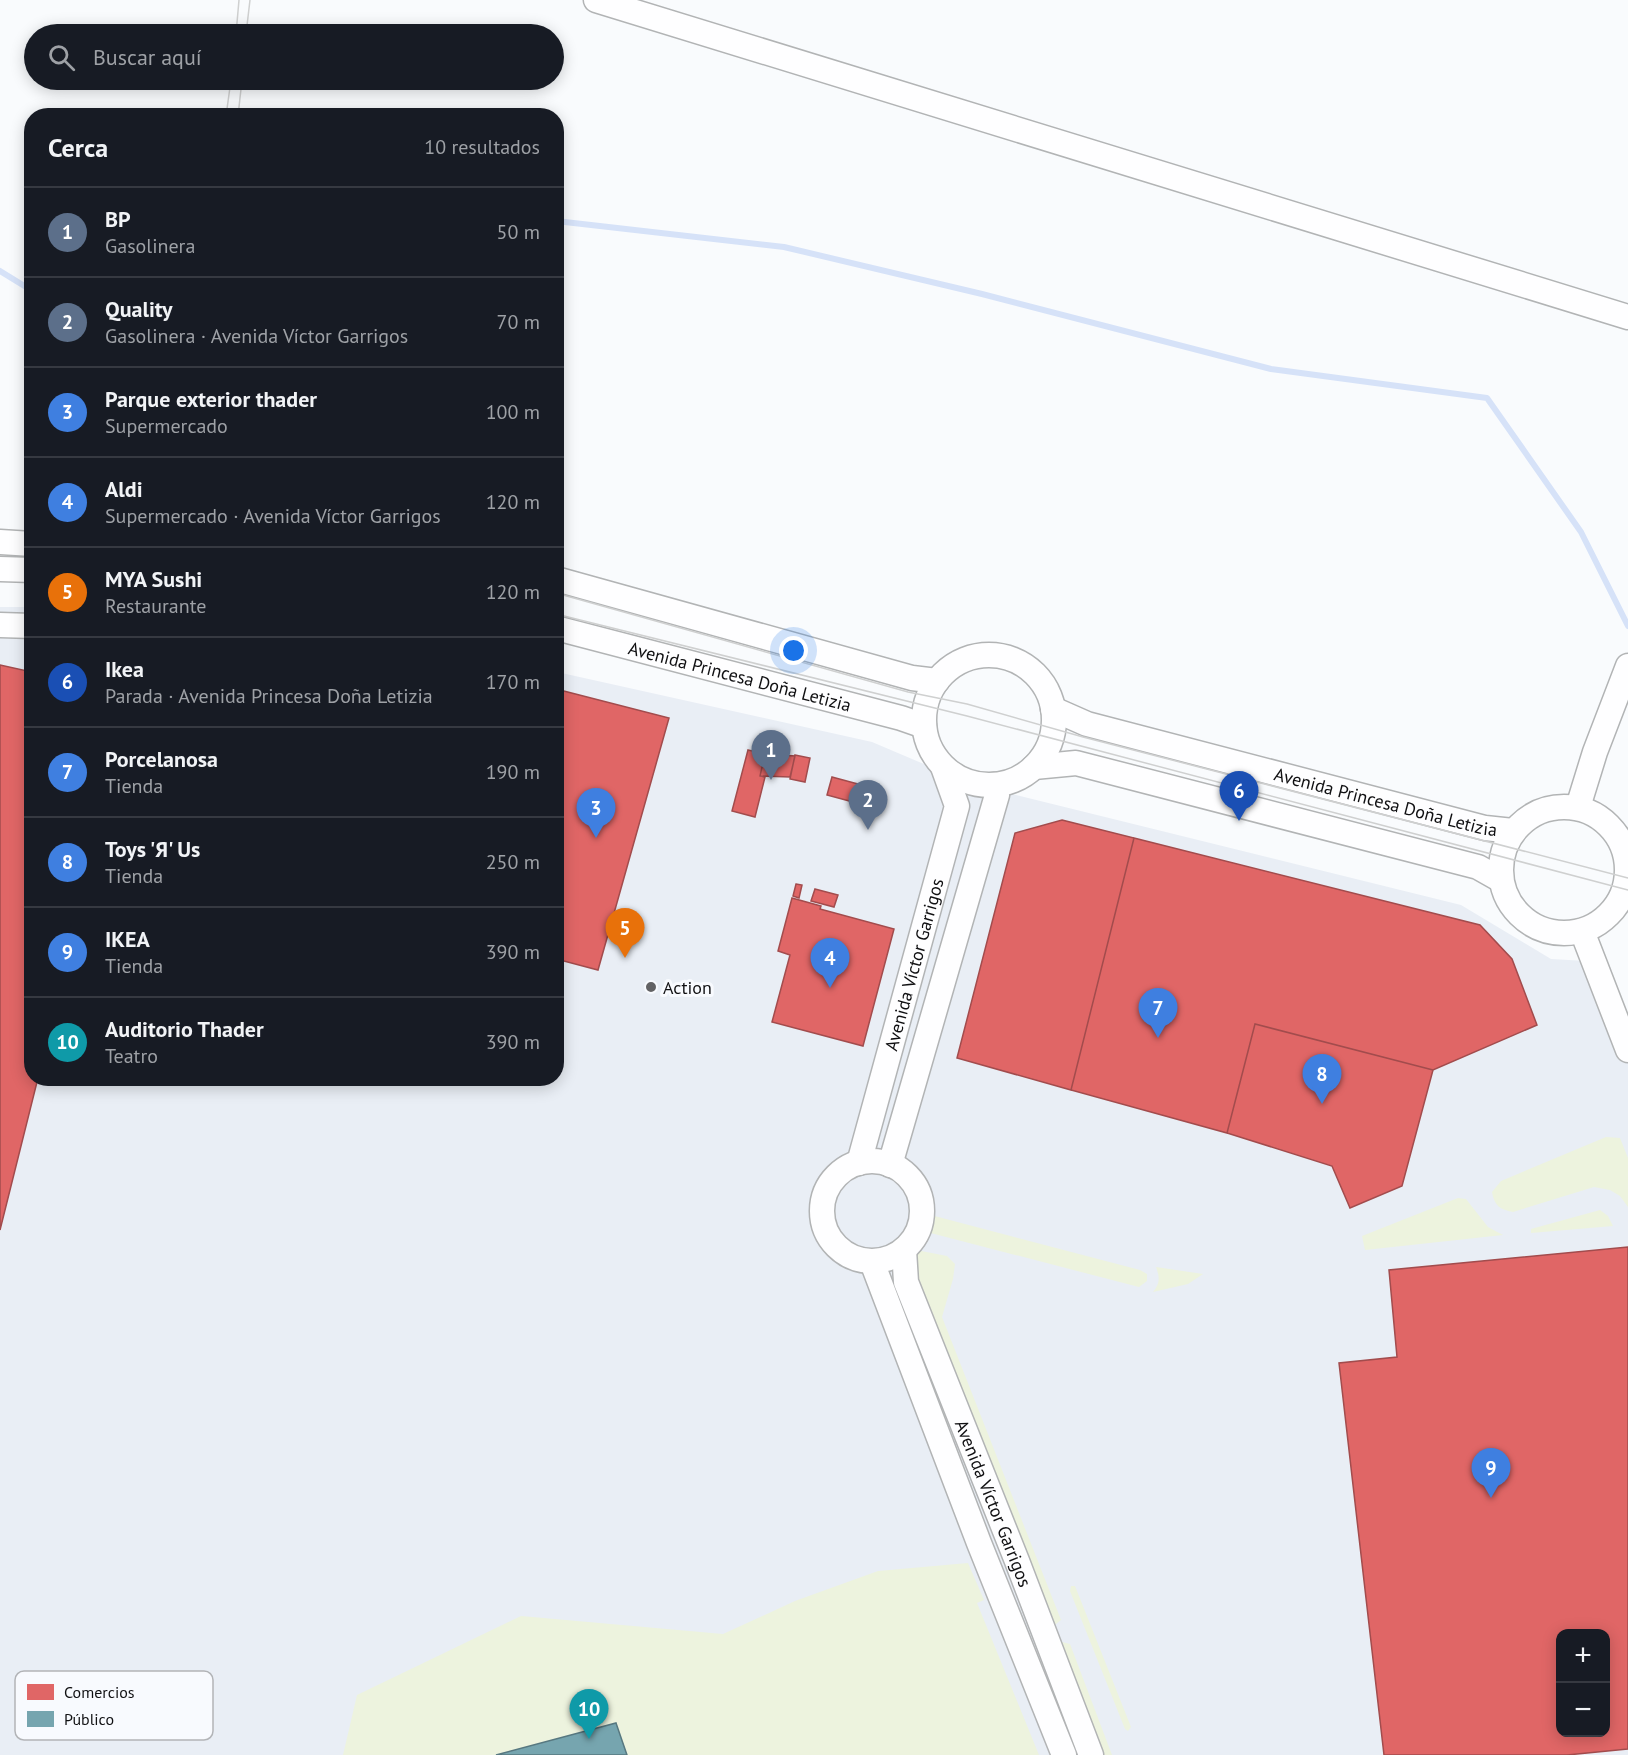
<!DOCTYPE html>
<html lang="es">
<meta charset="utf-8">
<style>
:root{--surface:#171b24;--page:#242831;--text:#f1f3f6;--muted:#9ea1a6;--line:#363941;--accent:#0f766e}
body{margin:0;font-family:"PT Sans",sans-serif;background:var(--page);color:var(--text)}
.controls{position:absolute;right:18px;bottom:18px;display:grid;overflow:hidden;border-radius:12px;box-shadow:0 3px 15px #0003}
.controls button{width:54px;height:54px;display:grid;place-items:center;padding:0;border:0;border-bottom:2px solid var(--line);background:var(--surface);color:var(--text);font:30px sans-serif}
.you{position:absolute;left:794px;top:651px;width:21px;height:21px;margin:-15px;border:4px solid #fff;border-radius:50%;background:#1a73e8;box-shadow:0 0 0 9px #1a73e833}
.badge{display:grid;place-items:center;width:39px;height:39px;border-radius:50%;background:var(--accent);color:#fff;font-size:20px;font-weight:700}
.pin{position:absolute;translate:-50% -50px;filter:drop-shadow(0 2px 3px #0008)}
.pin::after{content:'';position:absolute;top:32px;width:21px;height:18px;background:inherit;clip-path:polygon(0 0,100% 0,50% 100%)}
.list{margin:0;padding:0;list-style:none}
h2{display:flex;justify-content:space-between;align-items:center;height:78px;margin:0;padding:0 24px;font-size:26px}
h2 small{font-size:20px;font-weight:400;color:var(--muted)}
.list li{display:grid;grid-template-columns:39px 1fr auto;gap:18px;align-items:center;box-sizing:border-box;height:90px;padding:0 24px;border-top:2px solid var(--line)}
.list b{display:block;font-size:22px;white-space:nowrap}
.list p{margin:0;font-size:20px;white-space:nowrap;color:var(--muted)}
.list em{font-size:20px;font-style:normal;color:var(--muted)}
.icon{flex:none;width:33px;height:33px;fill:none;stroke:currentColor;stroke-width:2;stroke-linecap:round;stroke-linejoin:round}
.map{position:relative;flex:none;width:1628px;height:1755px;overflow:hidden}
.search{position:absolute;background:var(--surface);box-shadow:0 3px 15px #0003;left:24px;top:24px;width:540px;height:66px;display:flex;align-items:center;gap:15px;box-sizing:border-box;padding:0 21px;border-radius:33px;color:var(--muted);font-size:22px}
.panel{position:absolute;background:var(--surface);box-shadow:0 3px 15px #0003;left:24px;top:108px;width:540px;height:978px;border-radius:24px}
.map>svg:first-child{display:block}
.built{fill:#e9eef5;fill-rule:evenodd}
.green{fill:#edf3de}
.shops{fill:#e06666;stroke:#a24c4d;stroke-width:1.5;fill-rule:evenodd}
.public{fill:#76a5af;stroke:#577880;stroke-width:1.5}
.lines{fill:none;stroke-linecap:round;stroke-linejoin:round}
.stream{stroke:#d6e2f8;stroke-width:6}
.minor-casing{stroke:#b2b4b5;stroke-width:27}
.minor{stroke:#fefeff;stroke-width:24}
.tram{stroke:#cfd0d0;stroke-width:1.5}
.poi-dot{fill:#626264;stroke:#f8fafe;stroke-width:2}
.labels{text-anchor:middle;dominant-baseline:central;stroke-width:6;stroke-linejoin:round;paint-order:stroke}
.street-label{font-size:18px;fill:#101012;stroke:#f8fafe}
.poi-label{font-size:18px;fill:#101012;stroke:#f8fafe;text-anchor:start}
.key{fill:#f8fafe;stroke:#b2b4b7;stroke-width:1.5}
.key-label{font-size:16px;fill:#101012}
</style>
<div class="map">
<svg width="1628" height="1755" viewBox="0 0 1628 1755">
<rect width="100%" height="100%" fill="#f9fbfd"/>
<path class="built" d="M 0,607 L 31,607 L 32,1078 L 556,1078 L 557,672 L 872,742 L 971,784 L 1461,905 L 1551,959 L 1586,961 L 1628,1056 L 1628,1755 L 0,1755 ZM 1560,1634 L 1606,1634 L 1606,1732 L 1560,1732 Z"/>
<path class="green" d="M 1606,1137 L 1620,1138 L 1628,1158 L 1628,1207 L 1620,1196 L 1610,1190 L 1594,1187 L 1513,1212 C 1500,1210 1494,1205 1492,1192 L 1501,1181 Z
M 1458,1198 L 1466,1199 L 1488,1227 L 1503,1235 L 1365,1250 L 1362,1236 Z
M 1600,1210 L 1608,1216 L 1613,1226 L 1531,1233 L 1531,1229 Z
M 927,1214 L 1140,1270 L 1147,1274 L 1147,1281 L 1139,1287 L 923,1231 Z
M 911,1249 L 947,1256 L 955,1264 L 953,1279 L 942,1317 L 1061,1620 L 1056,1624 L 1049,1625 L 910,1272 Z
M 1156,1267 L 1203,1274 L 1188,1284 L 1153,1292 C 1160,1283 1160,1278 1156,1267 Z
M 968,1563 L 984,1600 L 977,1603 L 1039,1755 L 627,1755 L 616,1723 L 496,1755 L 343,1755 L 357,1695 L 521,1616 L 723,1634 L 795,1601 L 878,1571 Z
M 1071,1586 L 1075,1586 L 1131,1727 L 1128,1731 L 1125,1729 L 1070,1591 Z
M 1062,1642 L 1070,1644 L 1112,1755 L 1099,1755 L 1059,1650 Z"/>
<path class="shops" d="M 0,665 L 32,672 L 32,1078 L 38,1078 L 0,1230 Z
M 556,689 L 669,718 L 598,970 L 556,959 Z
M 748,750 L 765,754 L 760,776 L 765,777 L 755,817 L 732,811 Z
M 765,754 L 795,756 L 790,777 L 760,776 Z
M 795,755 L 810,758 L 805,782 L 790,779 Z
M 832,777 L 884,791 L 879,809 L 827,795 Z
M 1062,820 L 1134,838 L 1071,1090 L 957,1058 L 1015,833 Z
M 1134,838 L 1480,925 L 1512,959 L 1537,1025 L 1433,1070 L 1255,1024 L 1227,1133 L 1071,1090 Z
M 796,884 L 802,885 L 799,898 L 793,896 Z
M 815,889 L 838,895 L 834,907 L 811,901 Z
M 792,898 L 821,906 L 820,909 L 894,929 L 863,1046 L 772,1022 L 790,955 L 778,951 Z
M 1255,1024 L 1433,1070 L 1402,1186 L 1350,1208 L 1332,1166 L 1227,1133 Z
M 1628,1247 L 1628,1749 L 1567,1755 L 1384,1755 L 1339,1363 L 1397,1357 L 1389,1270 ZM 1560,1634 L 1606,1634 L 1606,1732 L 1560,1732 Z"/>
<path class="public" d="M 616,1723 L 627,1755 L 496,1755 Z"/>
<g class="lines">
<path class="stream" d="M 556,221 L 784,247 L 982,294 L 1271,369 L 1487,398 L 1581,532 L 1628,626
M 0,271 L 26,287 L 32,294"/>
<g class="minor-casing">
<g id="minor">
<path d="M 596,0 L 1628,317"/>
<path d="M 0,542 L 32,544"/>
<path d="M 0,569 L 32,570"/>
<path d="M 556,579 L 912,678 L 937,681"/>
<path d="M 0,625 L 32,626"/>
<path id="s1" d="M 556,628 L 901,718 L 924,726"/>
<circle cx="989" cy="720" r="65"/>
<path id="s2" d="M 1053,709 L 1087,724 L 1485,828 L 1513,831"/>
<path d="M 1034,767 L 1076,763 L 1478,867 L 1501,880"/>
<circle cx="1564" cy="870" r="63"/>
<path d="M 1578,807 L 1595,752 L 1628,666"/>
<path d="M 1582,931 L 1628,1050"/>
<circle cx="872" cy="1211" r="50"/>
<path id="s3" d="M 859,1163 L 957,806 L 943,767"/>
<path d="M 890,1165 L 997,795 L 994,785"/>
<path id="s4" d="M 904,1250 L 906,1282 L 1017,1561 L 1091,1755"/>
<path d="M 872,1262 L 979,1543 L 1064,1755"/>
</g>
</g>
<use href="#minor" class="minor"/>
<path class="tram" d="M 236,34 L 239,0
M 246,34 L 250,0
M 226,116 L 231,80
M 238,116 L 242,80
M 556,593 L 908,692 L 967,704 L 1083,737 L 1628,878
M 556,614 L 967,716 L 1628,890"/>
</g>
<circle class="poi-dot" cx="651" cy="987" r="6"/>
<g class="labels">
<g class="street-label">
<text stroke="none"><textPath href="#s1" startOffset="190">Avenida Princesa Doña Letizia</textPath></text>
<text stroke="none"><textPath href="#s2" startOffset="346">Avenida Princesa Doña Letizia</textPath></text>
<text stroke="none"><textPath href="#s3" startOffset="206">Avenida Víctor Garrigos</textPath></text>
<text stroke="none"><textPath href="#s4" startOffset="270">Avenida Víctor Garrigos</textPath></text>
</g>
<g class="poi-label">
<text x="663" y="987">Action</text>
</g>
</g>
<rect x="15" y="1671" width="198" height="69" rx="9" class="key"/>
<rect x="27" y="1684" width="27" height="16" fill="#e06666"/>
<rect x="27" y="1711" width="27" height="16" fill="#76a5af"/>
<g class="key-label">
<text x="64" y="1698">Comercios</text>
<text x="64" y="1725">Público</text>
</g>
</svg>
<div class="controls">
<button>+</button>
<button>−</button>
</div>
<div class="you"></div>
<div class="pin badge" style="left:771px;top:780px;background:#5c6f8a">1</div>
<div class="pin badge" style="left:868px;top:830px;background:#5c6f8a">2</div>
<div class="pin badge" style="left:596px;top:838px;background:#3f7fe0">3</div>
<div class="pin badge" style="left:830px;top:988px;background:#3f7fe0">4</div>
<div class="pin badge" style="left:625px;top:958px;background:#e8710a">5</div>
<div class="pin badge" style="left:1239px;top:821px;background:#1a4fb4">6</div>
<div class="pin badge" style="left:1158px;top:1038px;background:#3f7fe0">7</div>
<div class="pin badge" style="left:1322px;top:1104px;background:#3f7fe0">8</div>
<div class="pin badge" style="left:1491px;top:1498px;background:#3f7fe0">9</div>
<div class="pin badge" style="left:589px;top:1739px;background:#0f9aa8">10</div>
<div class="search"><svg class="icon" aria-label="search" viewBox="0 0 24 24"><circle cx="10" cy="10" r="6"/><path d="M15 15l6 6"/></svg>Buscar aquí</div>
<section class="panel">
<h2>Cerca<small>10 resultados</small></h2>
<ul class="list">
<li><span class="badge" style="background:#5c6f8a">1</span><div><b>BP</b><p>Gasolinera</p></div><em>50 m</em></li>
<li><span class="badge" style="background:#5c6f8a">2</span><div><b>Quality</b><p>Gasolinera · Avenida Víctor Garrigos</p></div><em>70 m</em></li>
<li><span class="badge" style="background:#3f7fe0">3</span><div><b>Parque exterior thader</b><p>Supermercado</p></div><em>100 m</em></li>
<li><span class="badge" style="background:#3f7fe0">4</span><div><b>Aldi</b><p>Supermercado · Avenida Víctor Garrigos</p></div><em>120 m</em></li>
<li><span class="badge" style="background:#e8710a">5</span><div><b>MYA Sushi</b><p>Restaurante</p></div><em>120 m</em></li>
<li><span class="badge" style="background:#1a4fb4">6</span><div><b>Ikea</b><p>Parada · Avenida Princesa Doña Letizia</p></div><em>170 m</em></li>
<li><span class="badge" style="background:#3f7fe0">7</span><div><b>Porcelanosa</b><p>Tienda</p></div><em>190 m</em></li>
<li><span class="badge" style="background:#3f7fe0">8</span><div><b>Toys 'Я' Us</b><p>Tienda</p></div><em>250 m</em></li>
<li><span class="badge" style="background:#3f7fe0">9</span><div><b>IKEA</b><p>Tienda</p></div><em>390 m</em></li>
<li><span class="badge" style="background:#0f9aa8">10</span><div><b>Auditorio Thader</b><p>Teatro</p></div><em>390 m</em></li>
</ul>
</section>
</div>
